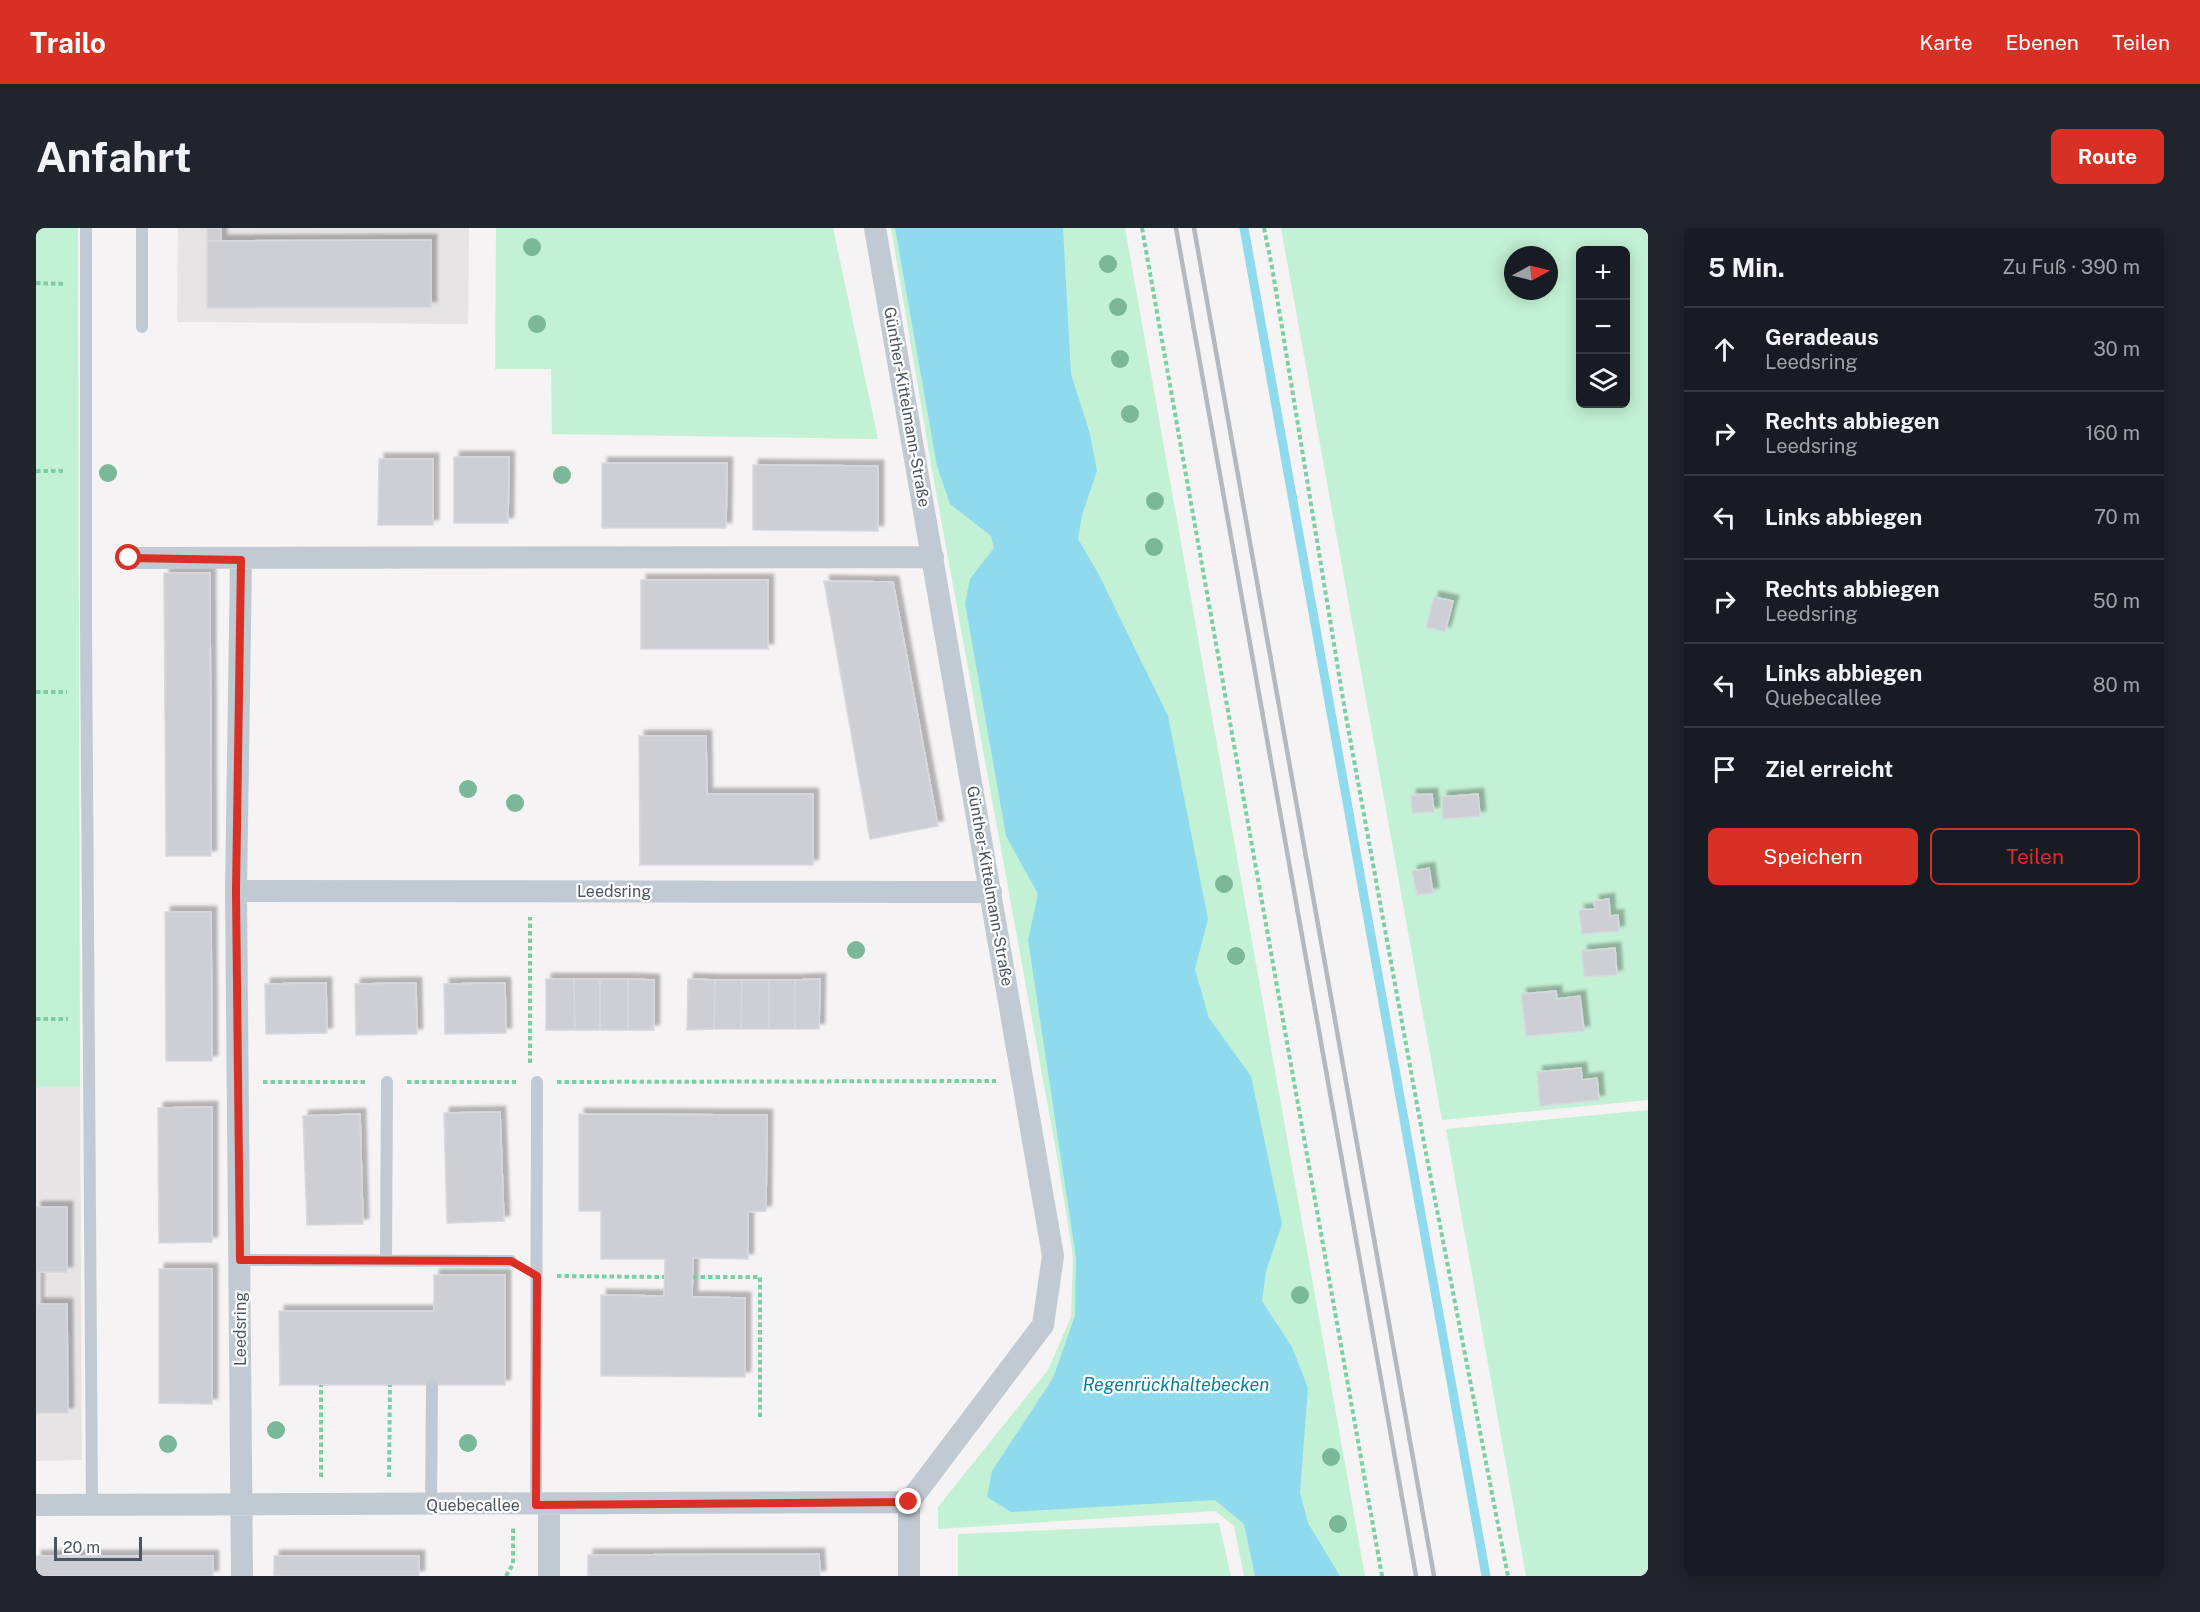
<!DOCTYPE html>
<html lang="de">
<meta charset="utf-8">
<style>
:root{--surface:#171b24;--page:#20242c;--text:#f1f3f6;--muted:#9ea1a6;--line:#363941;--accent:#d93025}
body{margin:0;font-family:"Public Sans",sans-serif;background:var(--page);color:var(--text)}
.controls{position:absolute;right:18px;top:18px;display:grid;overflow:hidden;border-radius:9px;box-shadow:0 3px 15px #0003}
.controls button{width:54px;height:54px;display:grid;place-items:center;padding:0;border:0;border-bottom:2px solid var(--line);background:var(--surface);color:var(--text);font:30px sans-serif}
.compass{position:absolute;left:1468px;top:18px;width:54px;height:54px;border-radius:50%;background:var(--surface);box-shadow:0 3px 15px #0003;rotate:83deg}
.scale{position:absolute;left:18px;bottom:15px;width:88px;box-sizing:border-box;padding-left:6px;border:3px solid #4a5661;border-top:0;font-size:16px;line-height:21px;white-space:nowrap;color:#4a5661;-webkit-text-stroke:4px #fff;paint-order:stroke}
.stop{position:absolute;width:18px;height:18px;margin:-14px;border:4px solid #d93025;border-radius:50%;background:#fff}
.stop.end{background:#d93025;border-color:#fff;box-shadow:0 2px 6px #0008}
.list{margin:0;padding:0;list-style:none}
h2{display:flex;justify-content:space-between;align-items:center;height:78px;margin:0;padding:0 24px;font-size:26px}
h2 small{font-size:20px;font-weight:400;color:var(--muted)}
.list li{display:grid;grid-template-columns:39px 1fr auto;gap:18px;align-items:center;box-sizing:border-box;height:84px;padding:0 24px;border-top:2px solid var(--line)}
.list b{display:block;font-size:22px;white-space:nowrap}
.list p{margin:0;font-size:20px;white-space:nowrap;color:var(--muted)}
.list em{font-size:20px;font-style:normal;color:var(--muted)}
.actions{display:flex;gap:12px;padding:18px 24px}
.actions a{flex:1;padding:14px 0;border:2px solid var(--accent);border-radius:9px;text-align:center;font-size:21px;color:var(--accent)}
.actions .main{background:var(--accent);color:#fff}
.icon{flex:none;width:33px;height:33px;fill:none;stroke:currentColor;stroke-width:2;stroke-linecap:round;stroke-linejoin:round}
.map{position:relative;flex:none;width:1612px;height:1348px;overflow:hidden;border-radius:9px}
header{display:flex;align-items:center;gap:36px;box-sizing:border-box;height:84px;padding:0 30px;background:var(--accent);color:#fff}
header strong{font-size:28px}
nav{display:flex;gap:33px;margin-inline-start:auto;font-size:21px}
.intro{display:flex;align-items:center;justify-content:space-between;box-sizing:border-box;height:144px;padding:0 36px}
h1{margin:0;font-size:42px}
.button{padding:15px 27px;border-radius:9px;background:var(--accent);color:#fff;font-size:21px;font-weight:700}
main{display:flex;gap:36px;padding:0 36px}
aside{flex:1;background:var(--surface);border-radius:9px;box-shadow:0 3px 15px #0003}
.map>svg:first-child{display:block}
.education{fill:#e6e4e5}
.green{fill:#c3f1d5;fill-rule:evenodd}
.water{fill:#90daee}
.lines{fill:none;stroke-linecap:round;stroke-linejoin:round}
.stream{stroke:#90daee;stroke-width:9}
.building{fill:#cdcfd5;stroke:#d7d9de;stroke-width:1.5;filter:url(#shadow)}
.path{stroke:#7ad0a6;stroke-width:4;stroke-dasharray:4.5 3;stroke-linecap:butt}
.lane{stroke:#c1cad2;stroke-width:12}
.street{stroke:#c1cad2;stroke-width:22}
.rail{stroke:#b5b8bd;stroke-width:4.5}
.tree{fill:#7bb799}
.route{stroke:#d93025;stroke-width:8}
.labels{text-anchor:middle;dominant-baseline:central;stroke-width:4.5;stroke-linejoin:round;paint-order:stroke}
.street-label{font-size:16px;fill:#4a5661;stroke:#fff}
.water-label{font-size:18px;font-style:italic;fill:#0c7c9b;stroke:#fff}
</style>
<header>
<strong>Trailo</strong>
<nav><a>Karte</a><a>Ebenen</a><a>Teilen</a></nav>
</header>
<div class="intro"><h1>Anfahrt</h1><a class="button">Route</a></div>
<main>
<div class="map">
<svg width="1612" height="1348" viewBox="0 0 1612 1348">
<defs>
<filter id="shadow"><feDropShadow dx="5.5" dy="-5.5" stdDeviation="1.5" flood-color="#0004"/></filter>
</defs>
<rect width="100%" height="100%" fill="#f5f3f3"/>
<path class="education" d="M 142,0 L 433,0 L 432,96 L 141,94 Z
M 0,859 L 44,859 L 46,1232 L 0,1233 Z"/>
<path class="green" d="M 0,0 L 42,0 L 44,859 L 0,859 Z
M 460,0 L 797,0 L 842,211 L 516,206 L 515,141 L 459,141 Z
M 855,0 L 1089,0 L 1329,1348 L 1208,1348 L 1198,1298 L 1179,1283 L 902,1301 L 902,1279 L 1012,1142 L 1035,1089 L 1037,1029 L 1022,934 L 896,242 Z
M 1245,0 L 1612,0 L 1612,872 L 1406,892 ZM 1544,22 L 1590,22 L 1590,176 L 1544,176 ZM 1477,27 L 1513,27 L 1513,63 L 1477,63 Z
M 1612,882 L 1612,1348 L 1490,1348 L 1410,901 Z
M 1183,1295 L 1195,1348 L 922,1348 L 922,1306 Z"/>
<path class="water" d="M 859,0 L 1027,0 L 1035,146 L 1054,206 L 1061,243 L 1046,287 L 1042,311 L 1062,345 L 1132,488 L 1172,691 L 1159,741 L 1173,790 L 1215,848 L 1246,996 L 1230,1043 L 1226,1073 L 1256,1119 L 1272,1160 L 1264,1265 L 1272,1295 L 1304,1348 L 1219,1348 L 1208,1296 L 1179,1272 L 975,1284 L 951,1269 L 956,1243 L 1017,1150 L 1039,1088 L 1040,1030 L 992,712 L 1002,666 L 970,608 L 929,375 L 934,351 L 958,320 L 955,308 L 914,276 L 901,238 Z"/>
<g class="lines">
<path class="stream" d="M 1208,0 L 1450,1348"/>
</g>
<path class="building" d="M 171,0 L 185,0 L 185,13 L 171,13 Z
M 395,12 L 395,79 L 171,80 L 171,13 Z
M 418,229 L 473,229 L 472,295 L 418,295 Z
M 343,231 L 397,231 L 397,297 L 342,297 Z
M 566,235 L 691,235 L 690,300 L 566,300 Z
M 717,237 L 842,238 L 842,303 L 717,302 Z
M 128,345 L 174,345 L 175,628 L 130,628 Z
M 605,352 L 732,352 L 732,421 L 605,421 Z
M 788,353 L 857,354 L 902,598 L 834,611 Z
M 1398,369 L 1417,373 L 1409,404 L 1390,399 Z
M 603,508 L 670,508 L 671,566 L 777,566 L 777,637 L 604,637 Z
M 1396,566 L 1398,584 L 1376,585 L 1375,567 Z
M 1442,566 L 1444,588 L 1407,591 L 1406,569 Z
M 1393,640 L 1397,665 L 1381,667 L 1376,643 Z
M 1573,671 L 1574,688 L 1582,687 L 1583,703 L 1546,706 L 1543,682 L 1559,681 L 1558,673 Z
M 129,684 L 175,684 L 176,833 L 130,833 Z
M 1579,720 L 1581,747 L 1548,749 L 1546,723 Z
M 510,751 L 538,751 L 539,802 L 510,802 Z
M 538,751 L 564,751 L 564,802 L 539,802 Z
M 564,751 L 592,751 L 592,802 L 564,802 Z
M 592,751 L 618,752 L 618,802 L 592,802 Z
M 652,751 L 679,752 L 678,801 L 651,802 Z
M 784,751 L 783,801 L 759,801 L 759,752 Z
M 679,752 L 706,752 L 705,801 L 678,801 Z
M 706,752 L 733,752 L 733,801 L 705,801 Z
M 733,752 L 759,752 L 759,801 L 733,801 Z
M 290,755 L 291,805 L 230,806 L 229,756 Z
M 380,755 L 381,806 L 320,807 L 319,756 Z
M 469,755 L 470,805 L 409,806 L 408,756 Z
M 1520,763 L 1521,771 L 1544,768 L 1548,803 L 1490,808 L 1485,766 Z
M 1545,840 L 1546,852 L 1561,850 L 1563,872 L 1504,878 L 1501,844 Z
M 176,879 L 176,1014 L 123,1015 L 122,880 Z
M 464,884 L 468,993 L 411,995 L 408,885 Z
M 324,886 L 327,996 L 271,997 L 267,888 Z
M 543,886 L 731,887 L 730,983 L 712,984 L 712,1031 L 657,1030 L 656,1069 L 709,1070 L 709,1149 L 565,1148 L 565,1067 L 628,1068 L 629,1031 L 565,1031 L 565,983 L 543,983 Z
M 0,979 L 31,979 L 31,1044 L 2,1044 L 2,1076 L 31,1076 L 32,1185 L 0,1185 Z
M 123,1041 L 176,1041 L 176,1176 L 123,1175 Z
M 398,1047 L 469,1047 L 469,1157 L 244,1157 L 243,1083 L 398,1083 Z
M 783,1326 L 784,1348 L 552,1348 L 552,1327 Z
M 0,1328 L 177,1328 L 177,1348 L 0,1348 Z
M 238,1328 L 383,1328 L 383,1348 L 238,1348 Z"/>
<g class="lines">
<path class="path" d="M 1106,0 L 1346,1348
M 1228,0 L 1236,39 L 1309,483 L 1389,920 L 1472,1348
M 0,55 L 29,56
M 0,243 L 30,243
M 0,464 L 31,464
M 0,791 L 32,791
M 494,835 L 494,689
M 227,854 L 330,854
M 371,854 L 480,854
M 521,854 L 960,853
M 521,1048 L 628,1049
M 657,1049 L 724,1049 L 724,1192
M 285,1249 L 285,1157
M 353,1249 L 354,1157
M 470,1348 L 477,1336 L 477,1300"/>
<path class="lane" d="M 50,0 L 50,399 L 56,1277
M 106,0 L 106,99
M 204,1032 L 475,1033
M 350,1032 L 351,854
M 395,1277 L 396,1157
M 500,1277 L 501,854"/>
<path class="street" d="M 839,0 L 1017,1028 L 1007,1097 L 873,1274
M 93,330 L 897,329
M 205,332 L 200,663 L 206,1348
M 200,663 L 955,664
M 873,1274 L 873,1348
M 0,1277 L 873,1274
M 513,1348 L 513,1277"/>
<path class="rail" d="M 1140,0 L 1380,1348
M 1158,0 L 1398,1348"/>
</g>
<g class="tree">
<circle cx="496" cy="19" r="9"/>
<circle cx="1072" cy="36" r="9"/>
<circle cx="1082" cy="79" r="9"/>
<circle cx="501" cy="96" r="9"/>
<circle cx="1084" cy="131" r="9"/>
<circle cx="1094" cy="186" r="9"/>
<circle cx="72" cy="245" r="9"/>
<circle cx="526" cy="247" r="9"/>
<circle cx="1119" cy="273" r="9"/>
<circle cx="1118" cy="319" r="9"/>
<circle cx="432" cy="561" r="9"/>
<circle cx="479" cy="575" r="9"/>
<circle cx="1188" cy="656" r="9"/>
<circle cx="820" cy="722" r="9"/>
<circle cx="1200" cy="728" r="9"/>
<circle cx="1264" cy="1067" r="9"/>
<circle cx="240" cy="1202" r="9"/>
<circle cx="432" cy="1215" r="9"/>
<circle cx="132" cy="1216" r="9"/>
<circle cx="1295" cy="1229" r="9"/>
<circle cx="1302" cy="1296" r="9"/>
</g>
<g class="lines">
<path class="route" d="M 93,330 L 205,332 L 200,663 L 204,1032 L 475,1033 L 501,1048 L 500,1277 L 873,1274"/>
</g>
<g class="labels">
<g class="street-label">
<text transform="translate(871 179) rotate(80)">Günther-Kittelmann-Straße</text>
<text transform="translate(954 658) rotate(80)">Günther-Kittelmann-Straße</text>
<text x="578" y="663">Leedsring</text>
<text transform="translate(204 1101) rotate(-90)">Leedsring</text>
<text x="437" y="1277">Quebecallee</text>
</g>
<g class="water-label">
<text x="1140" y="1156">Regenrückhaltebecken</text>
</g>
</g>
</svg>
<div class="controls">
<button>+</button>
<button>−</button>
<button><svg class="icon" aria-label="layers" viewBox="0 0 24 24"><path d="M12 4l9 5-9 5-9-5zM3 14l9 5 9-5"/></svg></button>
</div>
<svg class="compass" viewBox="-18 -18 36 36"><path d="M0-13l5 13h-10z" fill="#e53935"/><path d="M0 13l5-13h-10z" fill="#9ea1a6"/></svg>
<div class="scale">20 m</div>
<div class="stop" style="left:93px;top:330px"></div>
<div class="stop end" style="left:873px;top:1274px"></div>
</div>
<aside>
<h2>5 Min.<small>Zu Fuß · 390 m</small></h2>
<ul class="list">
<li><svg class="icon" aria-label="ahead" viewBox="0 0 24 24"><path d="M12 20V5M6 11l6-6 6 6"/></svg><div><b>Geradeaus</b><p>Leedsring</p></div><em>30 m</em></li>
<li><svg class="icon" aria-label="right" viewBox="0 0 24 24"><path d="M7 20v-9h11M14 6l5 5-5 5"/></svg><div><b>Rechts abbiegen</b><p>Leedsring</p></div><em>160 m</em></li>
<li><svg class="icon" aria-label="left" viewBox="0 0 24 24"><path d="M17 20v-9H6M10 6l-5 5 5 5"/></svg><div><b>Links abbiegen</b></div><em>70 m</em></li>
<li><svg class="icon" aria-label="right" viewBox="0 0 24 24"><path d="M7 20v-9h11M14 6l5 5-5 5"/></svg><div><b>Rechts abbiegen</b><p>Leedsring</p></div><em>50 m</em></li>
<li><svg class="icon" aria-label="left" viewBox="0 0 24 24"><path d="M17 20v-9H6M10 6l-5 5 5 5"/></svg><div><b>Links abbiegen</b><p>Quebecallee</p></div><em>80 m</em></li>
<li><svg class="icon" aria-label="arrive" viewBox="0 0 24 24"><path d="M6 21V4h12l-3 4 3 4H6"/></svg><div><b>Ziel erreicht</b></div></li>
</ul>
<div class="actions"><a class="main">Speichern</a><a>Teilen</a></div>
</aside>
</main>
